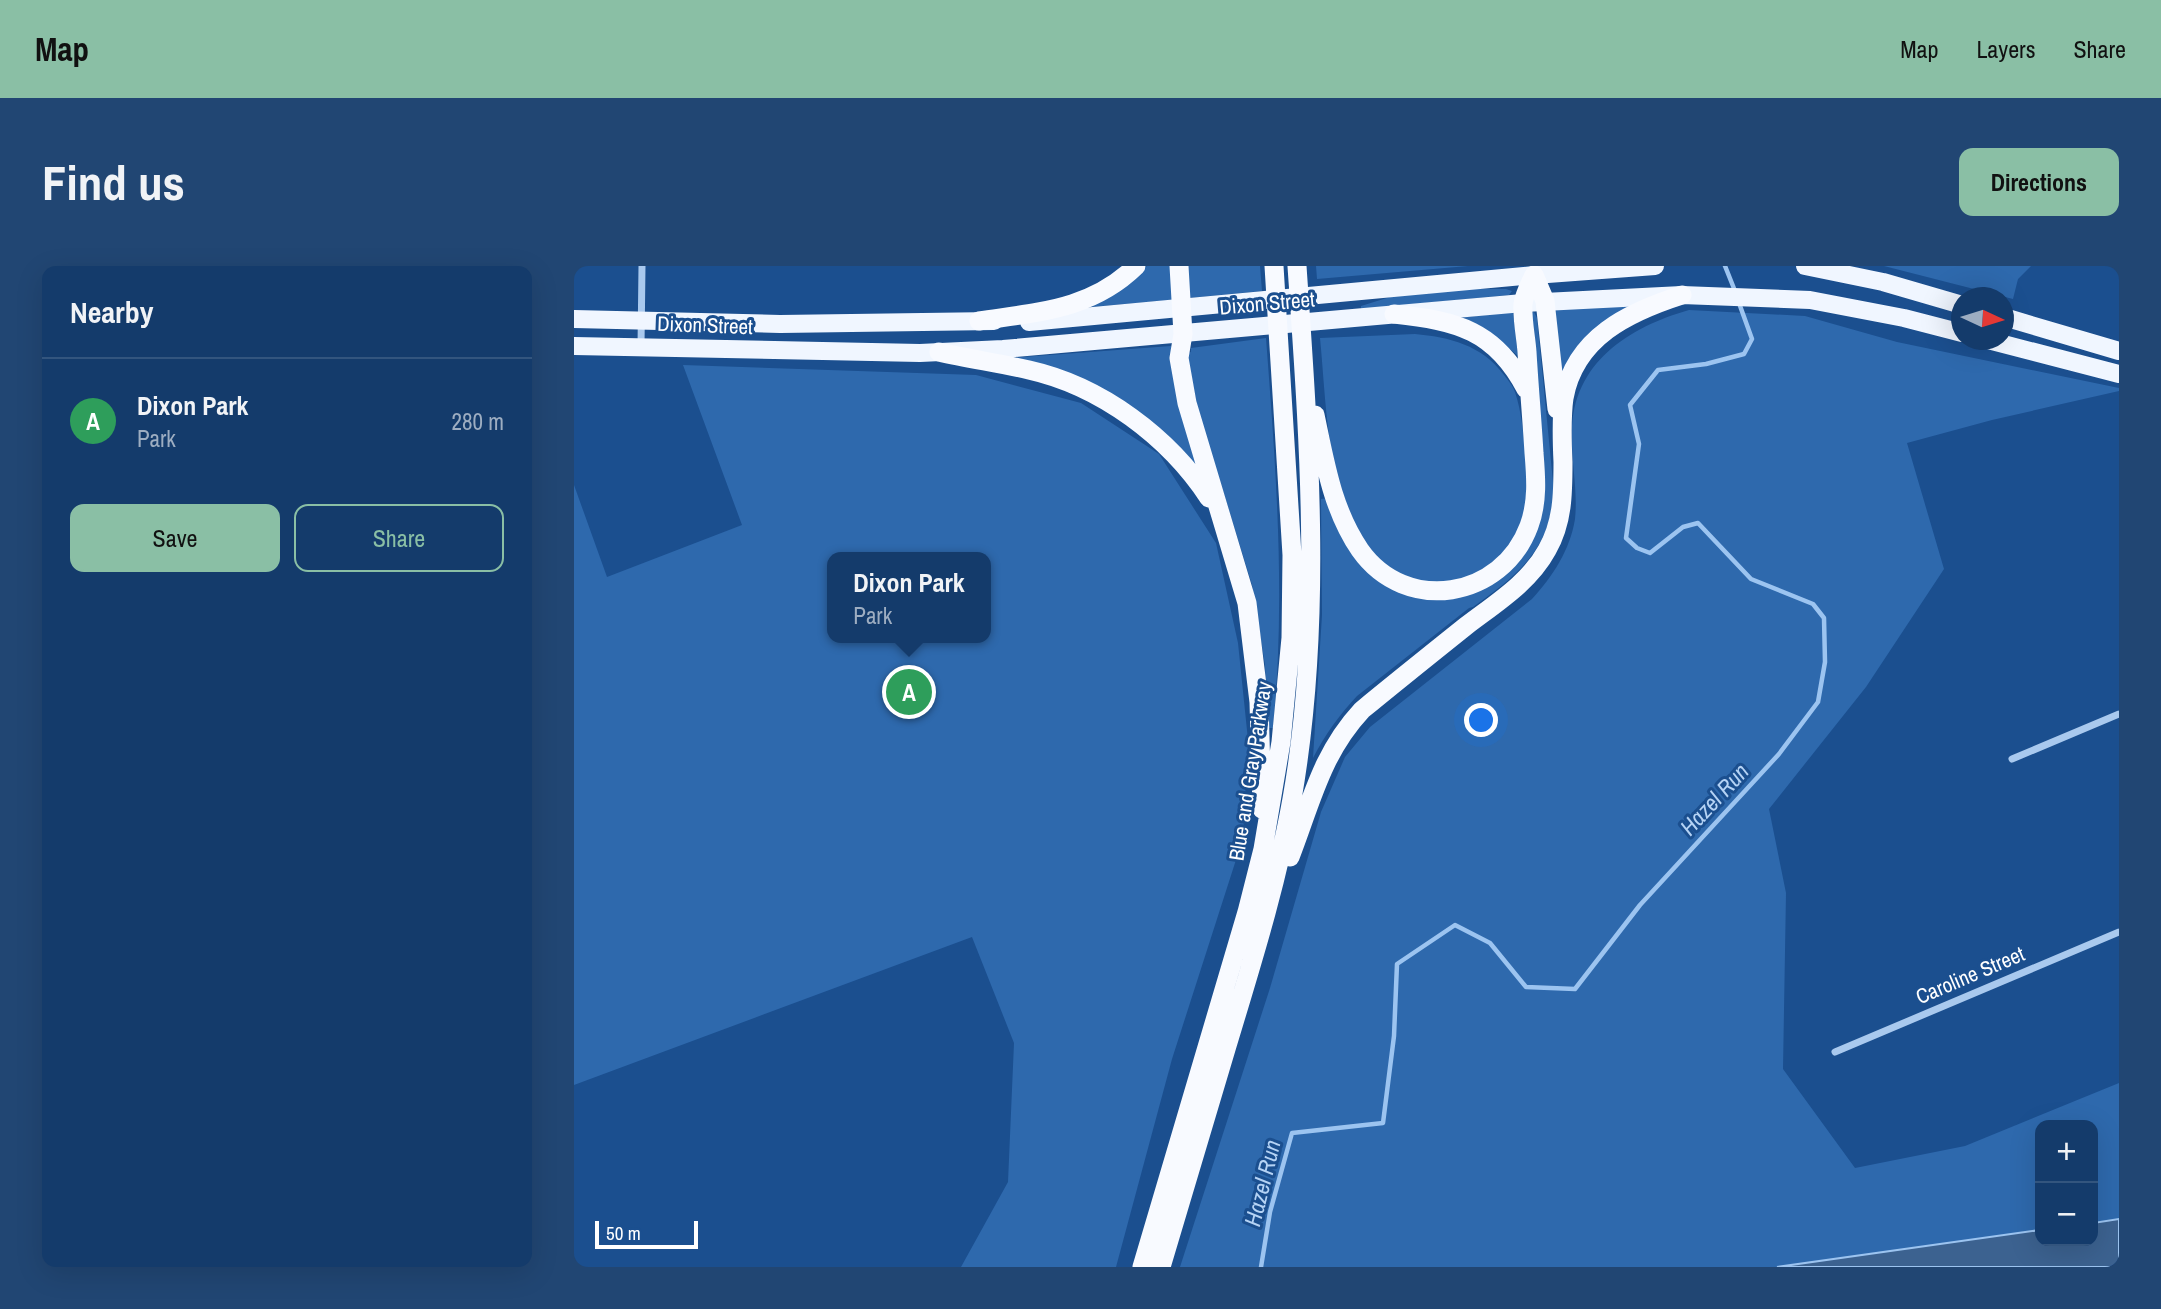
<!DOCTYPE html>
<meta charset="utf-8">
<style>
:root{--surface:#143b6b;--page:#214673;--text:#f1f3f6;--muted:#9dadc1;--line:#33557e;--accent:#8abfa5}
body{margin:0;font-family:"Archivo Narrow",sans-serif;background:var(--page);color:var(--text)}
.controls{position:absolute;right:21px;bottom:21px;display:grid;overflow:hidden;border-radius:14px;box-shadow:0 7px 28px #0002}
.controls button{width:63px;height:63px;display:grid;place-items:center;padding:0;border:0;border-bottom:2px solid var(--line);background:var(--surface);color:var(--text);font:35px sans-serif}
.compass{position:absolute;left:1377px;top:21px;width:63px;height:63px;border-radius:50%;background:var(--surface);box-shadow:0 7px 28px #0002;rotate:94deg}
.scale{position:absolute;left:21px;bottom:18px;width:103px;box-sizing:border-box;padding-left:7px;border:4px solid #fff;border-top:0;font-size:19px;line-height:24px;white-space:nowrap;color:#fff;-webkit-text-stroke:5px #1b4f8f;paint-order:stroke}
.you{position:absolute;left:908px;top:455px;width:24px;height:24px;margin:-18px;border:5px solid #fff;border-radius:50%;background:#1a73e8;box-shadow:0 0 0 10px #1a73e833}
.badge{display:grid;place-items:center;width:46px;height:46px;border-radius:50%;background:var(--accent);color:#fff;font-size:23px;font-weight:700}
.pin{position:absolute;translate:-50% -50%;border:4px solid #fff;box-shadow:0 2px 7px #0006}
.popup{position:absolute;left:253px;top:286px;width:164px;height:91px;box-sizing:border-box;display:grid;place-content:center;border-radius:14px;background:var(--surface);filter:drop-shadow(0 2px 5px #0005);font-size:23px;white-space:nowrap;color:var(--muted)}
.popup b{font-size:26px;color:var(--text)}
.popup::after{content:'';position:absolute;left:50%;top:100%;margin-left:-14px;border:14px solid transparent;border-top-color:var(--surface)}
.list{margin:0;padding:0;list-style:none}
h2{display:flex;justify-content:space-between;align-items:center;height:91px;margin:0;padding:0 28px;font-size:30px}
h2 small{font-size:23px;font-weight:400;color:var(--muted)}
.list li{display:grid;grid-template-columns:46px 1fr auto;gap:21px;align-items:center;box-sizing:border-box;height:126px;padding:0 28px;border-top:2px solid var(--line)}
.list b{display:block;font-size:26px;white-space:nowrap}
.list p{margin:0;font-size:23px;white-space:nowrap;color:var(--muted)}
.list em{font-size:23px;font-style:normal;color:var(--muted)}
.actions{display:flex;gap:14px;padding:21px 28px}
.actions a{flex:1;padding:16px 0;border:2px solid var(--accent);border-radius:14px;text-align:center;font-size:24px;color:var(--accent)}
.actions .main{background:var(--accent);color:#111}
.map{position:relative;flex:none;width:1545px;height:1001px;overflow:hidden;border-radius:14px}
header{display:flex;align-items:center;gap:42px;box-sizing:border-box;height:98px;padding:0 35px;background:var(--accent);color:#111}
header strong{font-size:33px}
nav{display:flex;gap:38px;margin-inline-start:auto;font-size:24px}
.intro{display:flex;align-items:center;justify-content:space-between;box-sizing:border-box;height:168px;padding:0 42px}
h1{margin:0;font-size:49px}
.button{padding:18px 32px;border-radius:14px;background:var(--accent);color:#111;font-size:24px;font-weight:700}
main{display:flex;gap:42px;padding:0 42px}
aside{flex:1;background:var(--surface);border-radius:14px;box-shadow:0 7px 28px #0002}
.map>svg:first-child{display:block}
.green{fill:#2e69ad;fill-rule:evenodd}
.water{fill:#3c6290;stroke:#9cc4f0;stroke-width:2}
.lines{fill:none;stroke-linecap:round;stroke-linejoin:round}
.stream{stroke:#9cc4f0;stroke-width:4.5}
.minor{stroke:#a9c9ee;stroke-width:7}
.primary{stroke:#f0f6ff;stroke-width:18}
.trunk{stroke:#f8faff;stroke-width:19}
.labels{text-anchor:middle;dominant-baseline:central;stroke-width:6;stroke-linejoin:round;paint-order:stroke}
.street-label{font-size:21px;fill:#fff;stroke:#1b4f8f}
.water-label{font-size:23px;font-style:italic;fill:#b5d3f5;stroke:#1b4f8f}
</style>
<header>
<strong>Map</strong>
<nav><a>Map</a><a>Layers</a><a>Share</a></nav>
</header>
<div class="intro"><h1>Find us</h1><a class="button">Directions</a></div>
<main>
<aside>
<h2>Nearby<small></small></h2>
<ul class="list">
<li><span class="badge" style="background:#2e9e5b">A</span><div><b>Dixon Park</b><p>Park</p></div><em>280 m</em></li>
</ul>
<div class="actions"><a class="main">Save</a><a>Share</a></div>
</aside>
<div class="map">
<svg width="1545" height="1001" viewBox="0 0 1545 1001">
<rect width="100%" height="100%" fill="#1b4f8f"/>
<path class="green" d="M 573,0 L 598,0 L 598,34 L 516,41 Z
M 614,0 L 686,0 L 688,25 L 615,32 Z
M 742,0 L 894,0 L 743,13 Z
M 1310,0 L 1457,0 L 1444,13 L 1439,33 Z
M 896,23 L 932,23 L 938,25 L 935,29 L 787,43 L 787,40 L 816,31 Z
M 1068,35 L 988,115 L 981,42 Z
M 1115,44 L 1231,50 L 1323,76 L 1545,122 L 1545,125 L 1418,154 L 1333,177 L 1370,303 L 1292,421 L 1195,543 L 1212,627 L 1209,803 L 1281,902 L 1391,880 L 1545,817 L 1545,953 L 1519,957 L 1519,859 L 1466,859 L 1466,964 L 1203,1001 L 606,1001 L 696,722 L 747,546 L 771,491 L 796,461 L 958,333 C 979,310 996,284 1001,253 C 1004,224 997,196 998,167 C 998,97 1055,61 1115,44 Z
M 939,46 L 944,90 L 916,66 L 898,56 L 883,52 Z
M 960,46 L 963,52 L 979,216 C 981,279 947,307 899,341 L 895,342 L 783,430 C 765,449 751,469 739,492 L 748,349 L 747,233 L 754,232 L 776,281 L 860,331 L 951,285 L 957,47 Z
M 841,68 C 875,71 908,79 930,109 C 934,114 939,120 941,126 C 948,147 949,168 952,190 C 955,217 956,248 940,273 C 925,296 901,308 877,320 C 863,317 829,313 819,308 C 814,305 808,297 804,292 C 752,239 753,142 746,72 Z
M 692,72 C 702,204 712,331 699,462 L 693,462 L 691,399 L 678,319 L 650,228 L 628,166 L 613,87 L 617,86 L 617,82 Z
M 597,80 L 606,134 L 629,211 L 611,188 L 436,92 Z
M 109,99 L 402,109 L 507,137 L 585,188 L 642,277 L 664,377 L 674,474 L 669,572 L 598,793 L 542,1001 L 387,1001 L 434,916 L 440,777 L 398,671 L 0,819 L 0,219 L 33,311 L 168,259 ZM 258,291 L 412,291 L 412,372 L 258,372 Z"/>
<path class="water" d="M 1545,953 L 1545,1001 L 1203,1001 L 1466,964 L 1466,975 L 1519,975 L 1519,957 Z"/>
<g class="lines">
<path class="stream" d="M 1151,0 L 1161,25
M 687,1001 L 696,946 L 718,867 L 809,857 L 820,770 L 823,698 L 881,659 L 916,677 L 952,721 L 1001,723 L 1066,639 L 1205,488 L 1244,436 L 1251,396 L 1250,352 L 1239,338 L 1177,313 L 1124,257 L 1109,261 L 1076,287 L 1063,282 L 1052,272 L 1065,178 L 1056,139 L 1084,104 L 1132,98 L 1170,88 L 1178,73 L 1165,37"/>
<path class="minor" d="M 67,80 L 68,0
M 1438,493 L 1545,448
M 1261,786 L 1545,666"/>
<path class="primary" d="M 1231,0 L 1309,16 L 1388,39
M 1430,51 L 1545,85
M 0,53 L 206,58 L 420,55
M 455,56 L 960,9 L 1081,0
M 1414,74 L 1545,108
M 0,80 L 346,87 L 429,83 L 949,37 L 1108,29 L 1236,34 L 1330,52 L 1388,67"/>
<path class="trunk" d="M 605,0 L 609,68 L 605,92 L 613,137 L 673,337 L 685,436 L 688,543
M 960,9 L 971,35 L 983,143
M 820,48 C 883,55 921,64 952,123
M 405,55 C 464,46 517,44 562,0
M 365,86 C 395,93 425,97 455,104 C 527,120 595,171 635,232
M 741,149 C 751,196 758,243 786,284 C 832,349 928,333 955,260 C 964,236 962,211 960,187 C 958,153 955,120 953,86 C 952,71 948,54 949,38 C 950,29 956,18 960,9
M 716,591 C 737,537 747,488 788,444 C 822,416 857,388 892,360 C 922,337 955,317 973,284 C 989,256 989,227 989,196 C 988,175 987,153 990,132 C 1001,71 1055,46 1108,29
M 568,1001 L 673,646 L 689,583 L 707,476 L 717,372 L 718,289 L 700,0
M 587,1001 C 609,928 630,855 652,783 C 677,700 703,618 718,533 C 749,357 735,176 723,0"/>
</g>
<g class="labels">
<g class="street-label">
<text transform="translate(693 37) rotate(-5)">Dixon Street</text>
<text transform="translate(131 59) rotate(2)">Dixon Street</text>
<text transform="translate(676 505) rotate(-81)">Blue and Gray Parkway</text>
<text transform="translate(1396 709) rotate(-23)">Caroline Street</text>
</g>
<g class="water-label">
<text transform="translate(1140 533) rotate(-47)">Hazel Run</text>
<text transform="translate(688 917) rotate(-76)">Hazel Run</text>
</g>
</g>
</svg>
<div class="controls">
<button>+</button>
<button>−</button>
</div>
<svg class="compass" viewBox="-18 -18 36 36"><path d="M0-13l5 13h-10z" fill="#e53935"/><path d="M0 13l5-13h-10z" fill="#9dadc1"/></svg>
<div class="scale">50 m</div>
<div class="you"></div>
<div class="pin badge" style="left:335px;top:426px;background:#2e9e5b">A</div>
<div class="popup"><b>Dixon Park</b>Park</div>
</div>
</main>
